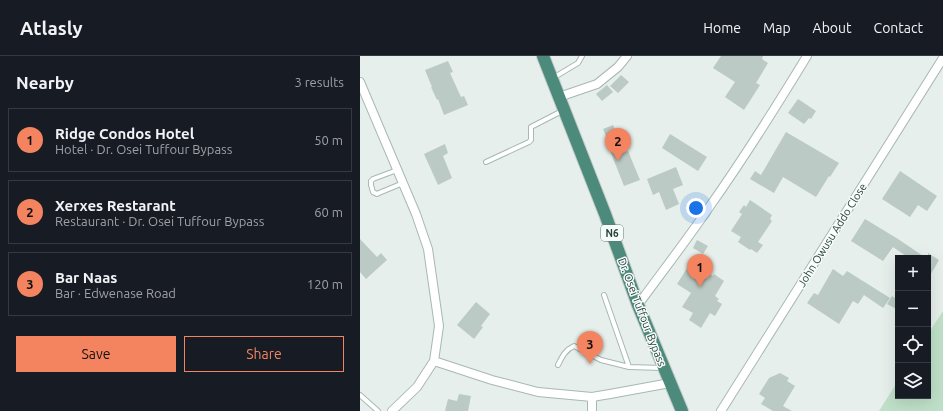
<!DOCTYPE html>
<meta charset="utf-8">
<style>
:root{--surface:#171b24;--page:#242831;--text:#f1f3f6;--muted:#9ea1a6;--line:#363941;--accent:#f4845f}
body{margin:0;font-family:Ubuntu,sans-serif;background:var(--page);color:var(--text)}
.controls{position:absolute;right:12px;bottom:12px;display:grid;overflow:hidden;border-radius:0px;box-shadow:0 4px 16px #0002}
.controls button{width:36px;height:36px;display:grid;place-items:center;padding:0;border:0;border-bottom:1px solid var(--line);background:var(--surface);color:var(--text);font:20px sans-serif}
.you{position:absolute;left:336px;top:152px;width:14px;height:14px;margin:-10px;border:3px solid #fff;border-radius:50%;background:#1a73e8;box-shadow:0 0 0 6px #1a73e833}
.badge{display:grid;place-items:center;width:26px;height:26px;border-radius:50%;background:var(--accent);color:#111;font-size:13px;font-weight:700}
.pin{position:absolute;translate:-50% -33px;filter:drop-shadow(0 1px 2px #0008)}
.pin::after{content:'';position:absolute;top:21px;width:14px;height:12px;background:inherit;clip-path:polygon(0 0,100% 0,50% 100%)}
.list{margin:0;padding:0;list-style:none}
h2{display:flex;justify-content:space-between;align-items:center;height:52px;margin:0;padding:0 16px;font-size:17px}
h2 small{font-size:13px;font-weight:400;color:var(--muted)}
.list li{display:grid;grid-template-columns:26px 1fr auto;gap:12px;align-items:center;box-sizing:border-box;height:64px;margin:0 8px 8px;padding:0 8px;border:1px solid var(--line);border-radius:0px}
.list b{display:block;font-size:15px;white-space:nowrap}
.list p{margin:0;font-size:13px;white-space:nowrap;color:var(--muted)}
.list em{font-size:13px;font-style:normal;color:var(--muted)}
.actions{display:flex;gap:8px;padding:12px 16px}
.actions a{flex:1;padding:9px 0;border:1px solid var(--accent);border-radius:0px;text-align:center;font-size:14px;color:var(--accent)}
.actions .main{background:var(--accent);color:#111}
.icon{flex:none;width:22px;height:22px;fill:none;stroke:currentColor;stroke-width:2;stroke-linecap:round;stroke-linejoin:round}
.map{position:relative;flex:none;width:583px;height:355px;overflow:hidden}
header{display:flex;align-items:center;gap:24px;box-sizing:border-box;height:56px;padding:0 20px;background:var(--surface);border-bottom:1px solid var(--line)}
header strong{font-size:19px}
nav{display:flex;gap:22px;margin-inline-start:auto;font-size:14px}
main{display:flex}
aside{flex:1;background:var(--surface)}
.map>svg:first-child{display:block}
.green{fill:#bfe0c8}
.building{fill:#bbcac4}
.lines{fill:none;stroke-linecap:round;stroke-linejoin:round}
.service-casing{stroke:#a8b8b2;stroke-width:6}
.minor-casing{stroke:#a8b8b2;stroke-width:10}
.trunk-casing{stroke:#c2cac8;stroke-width:14}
.service{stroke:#fff;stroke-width:4}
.minor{stroke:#fff;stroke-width:8}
.trunk{stroke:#4c8a7c;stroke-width:12}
.labels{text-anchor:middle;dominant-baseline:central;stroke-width:3;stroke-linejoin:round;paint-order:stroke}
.shield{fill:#f7fbf9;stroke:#637a73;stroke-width:1}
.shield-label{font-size:10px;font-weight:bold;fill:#24423a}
.street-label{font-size:11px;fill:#24423a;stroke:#f7fbf9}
</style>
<header>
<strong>Atlasly</strong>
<nav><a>Home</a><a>Map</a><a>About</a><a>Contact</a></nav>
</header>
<main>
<aside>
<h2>Nearby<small>3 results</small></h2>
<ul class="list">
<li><span class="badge">1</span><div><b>Ridge Condos Hotel</b><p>Hotel · Dr. Osei Tuffour Bypass</p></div><em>50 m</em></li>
<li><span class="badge">2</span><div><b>Xerxes Restarant</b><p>Restaurant · Dr. Osei Tuffour Bypass</p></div><em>60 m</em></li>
<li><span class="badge">3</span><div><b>Bar Naas</b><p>Bar · Edwenase Road</p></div><em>120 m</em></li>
</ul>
<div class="actions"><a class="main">Save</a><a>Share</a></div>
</aside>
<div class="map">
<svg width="583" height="355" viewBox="0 0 583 355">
<rect width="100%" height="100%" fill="#e6efeb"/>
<path class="green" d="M 583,255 L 583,355 L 519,355 L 538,325 L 538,340 L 568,340 L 568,278 Z"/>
<path class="building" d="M 361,0 L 403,0 L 402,3 L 408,7 L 396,27 L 400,29 L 384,54 L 365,41 L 375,26 L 353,12 Z
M 88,5 L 93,16 L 90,17 L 101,41 L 104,40 L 108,49 L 84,59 L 78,43 L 77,44 L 71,31 L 72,31 L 65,14 Z
M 261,19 L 269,26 L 258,37 L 250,30 Z
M 247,29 L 253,36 L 242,45 L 236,38 Z
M 438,43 L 456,55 L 451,63 L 449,62 L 444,68 L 428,57 Z
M 253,69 L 264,96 L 268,95 L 280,124 L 264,130 L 249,92 L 251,92 L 243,73 Z
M 426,76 L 479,107 L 470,121 L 469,120 L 456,141 L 423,121 L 414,137 L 390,123 L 395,115 L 401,119 Z
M 310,78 L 347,101 L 338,115 L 302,92 Z
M 85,88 L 88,97 L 83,100 L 92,122 L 78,129 L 64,98 Z
M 316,111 L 323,129 L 313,133 L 319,148 L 306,154 L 299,136 L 293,139 L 287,123 Z
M 540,115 L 577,140 L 567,155 L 558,149 L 550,161 L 522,143 Z
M 390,144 L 412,159 L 410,163 L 412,165 L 398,186 L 403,189 L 397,197 L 391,193 L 390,194 L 378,186 L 381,181 L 371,175 L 382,158 L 379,156 L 384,149 L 386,151 Z
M 505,163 L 538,183 L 566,202 L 549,202 L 533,191 L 523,205 L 491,185 Z
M 0,183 L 17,201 L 21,197 L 27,204 L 6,223 L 0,216 Z
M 337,184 L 348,190 L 343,198 L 333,192 Z
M 568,197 L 579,204 L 568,223 Z
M 331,206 L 353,220 L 354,218 L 364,225 L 355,240 L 359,243 L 357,245 L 362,248 L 355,260 L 350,257 L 341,272 L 329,264 L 333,257 L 322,251 L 331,237 L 317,228 Z
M 473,213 L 483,220 L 487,215 L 530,242 L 523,252 L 504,239 L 498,248 L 493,245 L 479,268 L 447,247 L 454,237 L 458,239 Z
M 532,240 L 538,244 L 538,254 L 527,248 Z
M 116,246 L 130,258 L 121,270 L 123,271 L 114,283 L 97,269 Z
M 420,317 L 429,322 L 427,325 L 435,330 L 423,350 L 432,355 L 413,355 L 401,348 L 405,342 L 399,338 L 409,322 Z
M 99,338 L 111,340 L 108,355 L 85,355 L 88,343 L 97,345 Z"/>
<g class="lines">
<g class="service-casing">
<path id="service" d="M 193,22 L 218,7 L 222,0
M 126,106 L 169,86 L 171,84 L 171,71 L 202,55
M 37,114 L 13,123 L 11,125 L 11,129 L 13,136 L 17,138 L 19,137 L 43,127
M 244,239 L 269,311
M 198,309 C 202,301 205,294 214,290 L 241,304 L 269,311 L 302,312
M 0,339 L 18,355"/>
</g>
<g class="minor-casing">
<path id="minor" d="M 0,26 L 56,158 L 68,193 L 79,270 L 74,305 L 57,331 L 32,355
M 199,41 L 237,28 L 258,11 L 267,0
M 278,249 C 302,216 327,184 350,150 C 384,102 416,51 447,0
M 74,305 L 132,324 L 178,336 L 232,341 L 250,338 L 310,327
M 232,355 L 232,341
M 361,355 L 583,2"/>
</g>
<g class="trunk-casing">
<path id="trunk" d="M 183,0 L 245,158 L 278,249 L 322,355"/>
</g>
<use href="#service" class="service"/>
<use href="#minor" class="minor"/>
<use href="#trunk" class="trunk"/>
</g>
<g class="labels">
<rect class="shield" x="241" y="169" width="22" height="16" rx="3"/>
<g class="shield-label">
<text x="252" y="177">N6</text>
</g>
<g class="street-label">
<text transform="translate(472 179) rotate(-58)">John Owusu Addo Close</text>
<text transform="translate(282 256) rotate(69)">Dr. Osei Tuffour Bypass</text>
</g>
</g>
</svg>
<div class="controls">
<button>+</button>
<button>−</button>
<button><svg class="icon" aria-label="locate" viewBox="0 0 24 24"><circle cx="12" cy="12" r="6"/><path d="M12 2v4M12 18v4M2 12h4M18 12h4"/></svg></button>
<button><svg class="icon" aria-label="layers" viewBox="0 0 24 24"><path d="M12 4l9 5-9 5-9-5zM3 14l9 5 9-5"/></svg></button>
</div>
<div class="you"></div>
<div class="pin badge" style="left:340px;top:231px">1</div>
<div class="pin badge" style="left:258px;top:105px">2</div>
<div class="pin badge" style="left:230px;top:308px">3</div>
</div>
</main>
